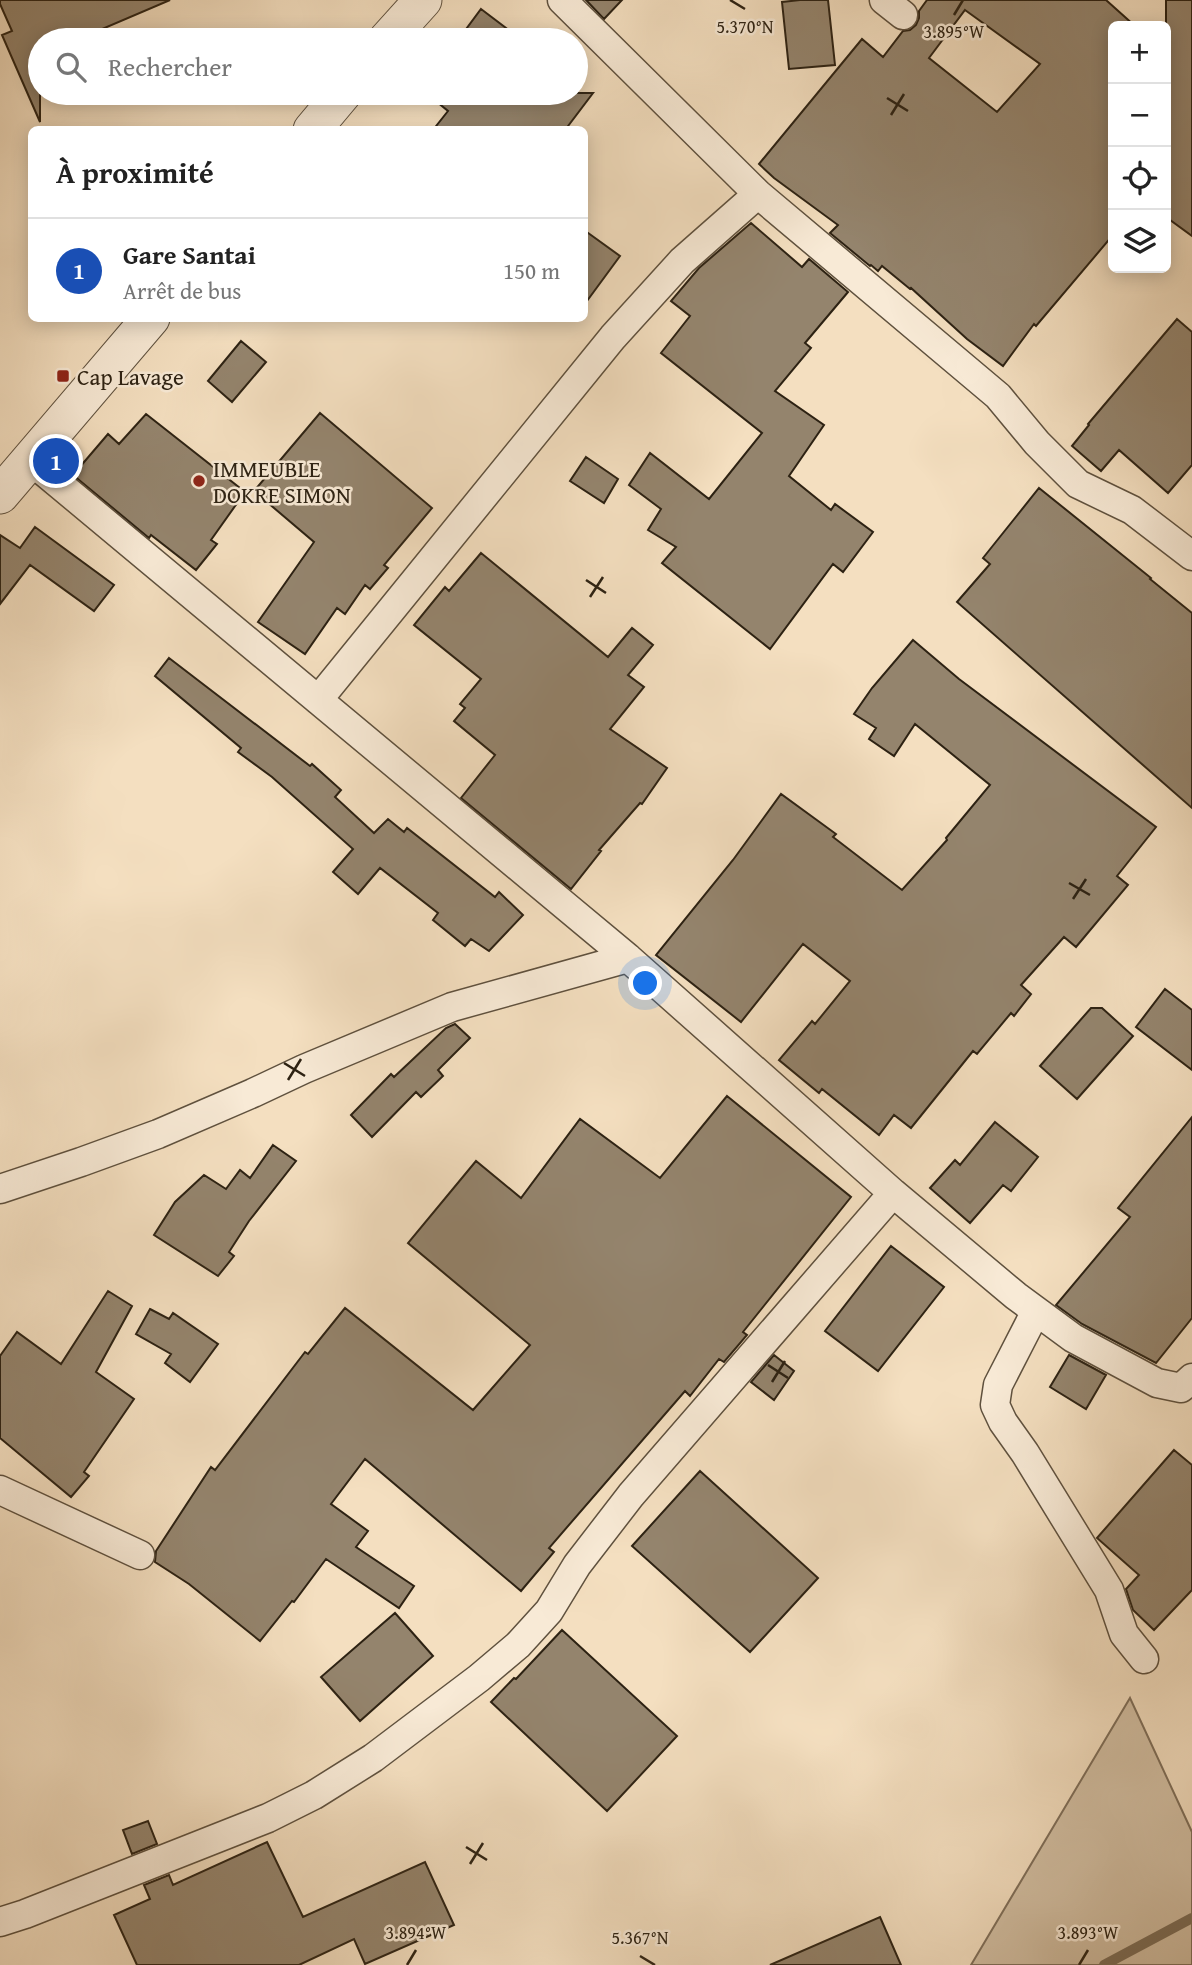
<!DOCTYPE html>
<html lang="fr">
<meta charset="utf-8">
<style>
:root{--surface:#fff;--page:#f2f2f2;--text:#222;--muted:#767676;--line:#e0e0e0;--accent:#8f2418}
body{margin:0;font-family:"Gentium Book Plus",serif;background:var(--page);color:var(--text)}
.controls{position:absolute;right:21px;top:21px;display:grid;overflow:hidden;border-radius:10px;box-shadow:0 4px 18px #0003}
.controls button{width:63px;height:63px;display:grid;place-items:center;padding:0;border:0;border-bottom:2px solid var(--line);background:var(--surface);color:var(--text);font:35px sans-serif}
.you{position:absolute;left:646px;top:984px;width:24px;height:24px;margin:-18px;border:5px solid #fff;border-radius:50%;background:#1a73e8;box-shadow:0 0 0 10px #1a73e833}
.badge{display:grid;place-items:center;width:46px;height:46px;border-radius:50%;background:var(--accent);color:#fff;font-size:23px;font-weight:700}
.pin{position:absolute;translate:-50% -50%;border:4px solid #fff;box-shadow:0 2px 7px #0006}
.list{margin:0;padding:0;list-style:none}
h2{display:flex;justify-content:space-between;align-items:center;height:91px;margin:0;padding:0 28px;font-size:30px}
h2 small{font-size:23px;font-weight:400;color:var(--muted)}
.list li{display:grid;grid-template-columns:46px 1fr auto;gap:21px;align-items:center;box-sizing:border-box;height:105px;padding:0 28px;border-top:2px solid var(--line)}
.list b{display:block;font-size:26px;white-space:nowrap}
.list p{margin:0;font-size:23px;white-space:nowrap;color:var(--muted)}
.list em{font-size:23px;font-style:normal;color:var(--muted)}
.icon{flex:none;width:38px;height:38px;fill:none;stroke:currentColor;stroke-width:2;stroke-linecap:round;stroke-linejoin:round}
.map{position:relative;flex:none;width:1192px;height:1965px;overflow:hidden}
.search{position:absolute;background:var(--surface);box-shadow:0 4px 18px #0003;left:28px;top:28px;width:560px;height:77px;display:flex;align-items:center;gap:18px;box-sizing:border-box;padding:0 24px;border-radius:38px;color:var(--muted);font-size:26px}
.panel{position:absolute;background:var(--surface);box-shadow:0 4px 18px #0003;left:28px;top:126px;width:560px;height:196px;border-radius:10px}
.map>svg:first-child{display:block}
.green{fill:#d2bfa3;stroke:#80705b;stroke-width:2}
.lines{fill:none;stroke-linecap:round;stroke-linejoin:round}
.stream{stroke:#7c6d57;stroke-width:10}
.building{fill:#94846d;stroke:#2d2213;stroke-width:2;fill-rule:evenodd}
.minor-casing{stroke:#5f513e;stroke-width:31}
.tertiary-casing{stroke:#5f513e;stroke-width:39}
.minor{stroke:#f8ead6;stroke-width:28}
.tertiary{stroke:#f8ead6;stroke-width:37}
.ticks{fill:none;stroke:#2d2213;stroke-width:2.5}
.poi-dot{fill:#8f2418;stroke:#f8ead6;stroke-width:2.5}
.labels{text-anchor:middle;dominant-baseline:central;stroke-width:5;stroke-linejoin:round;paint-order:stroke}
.poi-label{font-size:23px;fill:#2d2213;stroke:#f8ead6;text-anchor:start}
.ticks-label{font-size:18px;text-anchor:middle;fill:#2d2213;stroke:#f8ead6;stroke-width:5;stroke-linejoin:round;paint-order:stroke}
</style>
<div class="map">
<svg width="1192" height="1965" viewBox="0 0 1192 1965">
<rect width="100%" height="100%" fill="#f4dfc0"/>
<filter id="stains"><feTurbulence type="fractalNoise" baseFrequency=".00286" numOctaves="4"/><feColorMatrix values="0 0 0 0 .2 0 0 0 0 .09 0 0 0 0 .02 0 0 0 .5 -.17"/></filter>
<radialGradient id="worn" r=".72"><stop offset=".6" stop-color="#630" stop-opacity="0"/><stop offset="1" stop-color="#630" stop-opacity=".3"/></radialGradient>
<path class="green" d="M 1130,1698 L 1192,1832 L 1192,1965 L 971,1965 Z"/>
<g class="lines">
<path class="stream" d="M 1104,1965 L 1192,1918"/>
</g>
<path class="building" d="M 0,0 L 170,0 L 95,32 L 98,40 L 40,40 L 40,122 L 2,35 L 12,31 L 0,4 Z
M 586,0 L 622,0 L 604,19 Z
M 800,0 L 828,0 L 835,65 L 789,69 L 782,2 Z
M 927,0 L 1106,0 L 1135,26 L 1113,26 L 1113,235 L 1036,326 L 1034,324 L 1003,366 L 967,339 L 911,288 L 910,289 L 882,266 L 878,271 L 871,265 L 870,266 L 830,233 L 838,225 L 774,178 L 759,164 L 862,39 L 883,57 L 903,31 L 910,30 L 916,25 L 919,18 L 919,11 ZM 965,10 L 1040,64 L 997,112 L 929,58 Z
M 1166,0 L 1192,0 L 1192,236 L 1166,217 Z
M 481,9 L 522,40 L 458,40 Z
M 426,93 L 593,93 L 565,130 L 433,130 L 448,111 Z
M 751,223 L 802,267 L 809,259 L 848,292 L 805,343 L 811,348 L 775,391 L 824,425 L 789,476 L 831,510 L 835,504 L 873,532 L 843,572 L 833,564 L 770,649 L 662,563 L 676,547 L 648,530 L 661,509 L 629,485 L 650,453 L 709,499 L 762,433 L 661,353 L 690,316 L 671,301 L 699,268 Z
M 584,230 L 620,256 L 584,305 Z
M 1177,319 L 1192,332 L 1192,465 L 1168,493 L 1119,450 L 1101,471 L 1072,446 L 1089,425 L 1088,424 Z
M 241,341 L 266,362 L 232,402 L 208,381 Z
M 320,413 L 432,508 L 384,565 L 388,568 L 370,589 L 365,585 L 345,614 L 337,608 L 305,654 L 258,622 L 314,542 L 254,491 Z
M 146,414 L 245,492 L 211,540 L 217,544 L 196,570 L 151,535 L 149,538 L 73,475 L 108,434 L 119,444 Z
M 586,457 L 618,479 L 604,503 L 570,481 Z
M 1039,488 L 1151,578 L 1150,579 L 1192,613 L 1192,808 L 957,602 L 990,564 L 983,558 Z
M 35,527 L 114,585 L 94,611 L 30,565 L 0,604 L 0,535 L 20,548 Z
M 481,553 L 608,657 L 632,628 L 653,645 L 628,675 L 644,687 L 610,729 L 667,768 L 642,804 L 640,803 L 599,850 L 601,851 L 571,889 L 461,798 L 495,755 L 454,721 L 465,708 L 460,704 L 481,679 L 414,625 L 445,587 L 449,591 Z
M 913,640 L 959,679 L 1156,827 L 1117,876 L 1128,885 L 1076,947 L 1064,937 L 1021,985 L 1031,994 L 1014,1016 L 1011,1013 L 977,1054 L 973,1051 L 911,1128 L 894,1115 L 879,1135 L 822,1089 L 819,1093 L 779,1060 L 812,1021 L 815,1024 L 850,981 L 803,944 L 741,1022 L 656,955 L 733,860 L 781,794 L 836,834 L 833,837 L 902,890 L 947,840 L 946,838 L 990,785 L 915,724 L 894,756 L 869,739 L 876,728 L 854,714 L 872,688 Z
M 169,658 L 310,766 L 312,764 L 341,790 L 335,797 L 374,833 L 388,819 L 404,832 L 407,828 L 495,897 L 499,892 L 523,915 L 489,951 L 471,939 L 465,946 L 433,920 L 438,913 L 380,868 L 358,894 L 333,872 L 353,849 L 272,777 L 238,752 L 241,748 L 155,676 Z
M 1165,989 L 1192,1010 L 1192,1070 L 1136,1027 Z
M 1091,1008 L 1102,1008 L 1133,1036 L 1077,1099 L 1040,1066 Z
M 455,1024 L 470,1038 L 438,1070 L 443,1076 L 421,1097 L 416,1092 L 372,1137 L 351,1115 L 391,1074 L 394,1077 L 446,1028 Z
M 727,1096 L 851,1197 L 743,1332 L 747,1335 L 724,1362 L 719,1359 L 690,1396 L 685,1391 L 549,1548 L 554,1552 L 521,1591 L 365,1459 L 331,1504 L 368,1531 L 356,1547 L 414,1586 L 399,1608 L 326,1559 L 294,1602 L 292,1601 L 260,1641 L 189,1584 L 155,1562 L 156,1551 L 211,1467 L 215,1470 L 305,1352 L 308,1354 L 345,1308 L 473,1410 L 530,1345 L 408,1243 L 476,1161 L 521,1198 L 580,1119 L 660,1178 Z
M 1192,1117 L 1192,1318 L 1156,1363 L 1082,1324 L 1056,1305 L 1130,1217 L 1118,1208 Z
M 995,1122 L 1038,1157 L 1011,1191 L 1003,1185 L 970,1223 L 930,1188 L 955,1160 L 960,1165 Z
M 273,1145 L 296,1161 L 249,1221 L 229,1252 L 234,1256 L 218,1276 L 154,1235 L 175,1202 L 204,1175 L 226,1189 L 240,1170 L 250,1178 Z
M 891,1246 L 944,1287 L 878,1371 L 825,1331 Z
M 108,1291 L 132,1306 L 96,1372 L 134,1399 L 84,1472 L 89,1476 L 71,1497 L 0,1438 L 0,1356 L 17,1332 L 61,1364 Z
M 150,1309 L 169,1319 L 173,1313 L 218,1344 L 190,1382 L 165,1363 L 171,1354 L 136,1334 Z
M 774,1355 L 794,1371 L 774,1400 L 751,1382 Z
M 1069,1355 L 1106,1375 L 1086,1409 L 1050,1387 Z
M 1174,1450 L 1192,1465 L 1192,1590 L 1154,1630 L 1133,1610 L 1126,1589 L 1139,1575 L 1097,1538 Z
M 700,1471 L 818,1578 L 750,1652 L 632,1546 Z
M 395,1613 L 433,1656 L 360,1721 L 321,1677 Z
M 562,1630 L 677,1736 L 607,1811 L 491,1702 L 514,1678 L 516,1679 Z
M 148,1821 L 157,1844 L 132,1854 L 123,1830 Z
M 267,1842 L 303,1917 L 425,1862 L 454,1925 L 365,1964 L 354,1939 L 299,1965 L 137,1965 L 114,1915 L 150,1899 L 144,1885 L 169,1875 L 173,1885 Z
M 880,1917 L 901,1965 L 770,1965 Z"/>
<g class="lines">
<g class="minor-casing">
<path id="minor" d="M 562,0 L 758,194 L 998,396 L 1037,443 L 1078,484 L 1132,510 L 1192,556
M 884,0 L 903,15
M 30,460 L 628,958 L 893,1193 L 1016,1296 L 1073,1338 L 1157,1383 L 1181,1388 L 1192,1378
M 318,700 L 613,337 L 682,261 L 758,194
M 0,1189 L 81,1162 L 158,1134 L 253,1093 L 304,1069 L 452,1007 L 628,958
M 1036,1311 L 998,1385 L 995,1405 L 1003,1422 L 1025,1453 L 1109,1590 L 1124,1634 L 1144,1659
M 0,1490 L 140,1555
M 0,1922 L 25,1914 L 268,1818 L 314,1795 L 373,1758 L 479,1678 L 518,1645 L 549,1611 L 577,1565 L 631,1495 L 893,1193"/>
</g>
<g class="tertiary-casing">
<path id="tertiary" d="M 387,40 L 423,0
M 312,130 L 343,93
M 0,495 L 151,318"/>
</g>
<use href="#minor" class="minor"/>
<use href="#tertiary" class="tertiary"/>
</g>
<path class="ticks" d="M 730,0 L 745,9M 954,15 L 963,0M 887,98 L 908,111M 891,115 L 904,94M 586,580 L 606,593M 590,597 L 603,577M 1069,883 L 1090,895M 1073,899 L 1086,879M 284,1063 L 305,1076M 288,1080 L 301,1059M 768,1365 L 788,1378M 772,1382 L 785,1361M 466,1847 L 487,1860M 470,1864 L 483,1843M 640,1956 L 655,1965M 407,1965 L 416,1950M 1079,1965 L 1088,1950"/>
<g class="poi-dot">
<rect x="56" y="369" width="14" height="14" rx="3.5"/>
<circle cx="199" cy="481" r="7"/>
</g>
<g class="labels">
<g class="poi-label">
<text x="77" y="376">Cap Lavage</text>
<text x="213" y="468">IMMEUBLE<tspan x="213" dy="26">DOKRE SIMON</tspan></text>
</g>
</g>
<g class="ticks-label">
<text x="745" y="33">5.370°N</text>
<text x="954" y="38">3.895°W</text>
<text x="416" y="1939">3.894°W</text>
<text x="1088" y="1939">3.893°W</text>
<text x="640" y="1944">5.367°N</text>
</g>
<rect width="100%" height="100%" filter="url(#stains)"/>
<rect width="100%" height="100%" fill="url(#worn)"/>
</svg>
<div class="controls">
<button>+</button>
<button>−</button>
<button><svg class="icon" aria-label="locate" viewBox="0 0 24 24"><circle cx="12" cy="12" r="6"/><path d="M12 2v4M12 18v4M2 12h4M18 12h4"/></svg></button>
<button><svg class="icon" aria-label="layers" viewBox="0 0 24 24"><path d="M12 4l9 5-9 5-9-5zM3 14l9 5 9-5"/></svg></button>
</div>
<div class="you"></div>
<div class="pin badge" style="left:56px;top:461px;background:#1a4fb4">1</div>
<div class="search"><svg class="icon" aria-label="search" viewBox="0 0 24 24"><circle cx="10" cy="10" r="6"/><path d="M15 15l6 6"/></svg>Rechercher</div>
<section class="panel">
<h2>À proximité<small></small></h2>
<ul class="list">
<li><span class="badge" style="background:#1a4fb4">1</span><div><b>Gare Santai</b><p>Arrêt de bus</p></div><em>150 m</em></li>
</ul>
</section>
</div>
